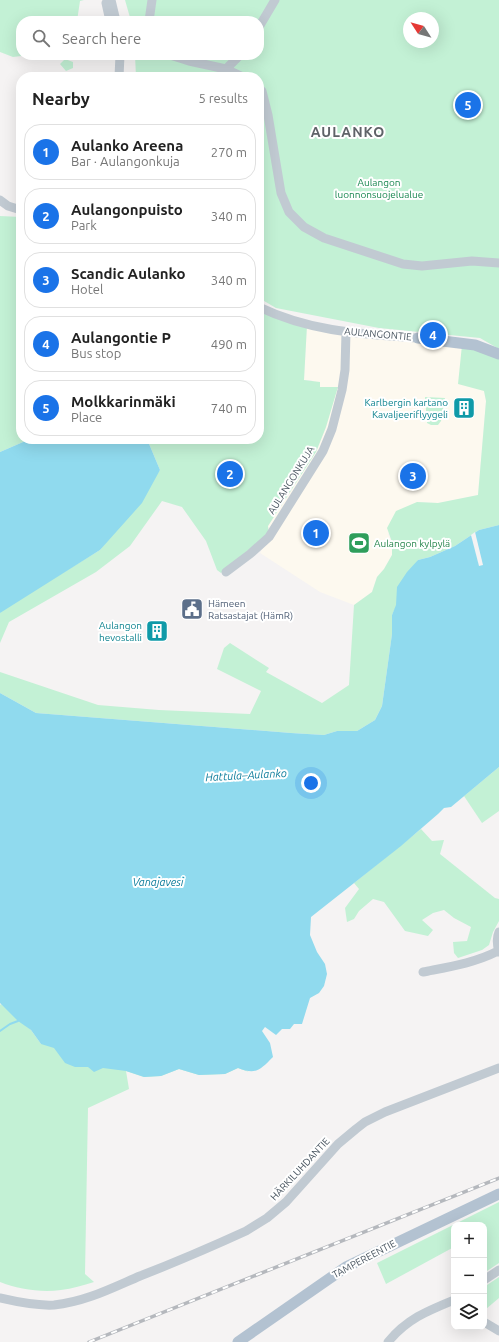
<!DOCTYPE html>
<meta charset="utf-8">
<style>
:root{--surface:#fff;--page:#f6f6f6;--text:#222;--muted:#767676;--line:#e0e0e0;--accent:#1a73e8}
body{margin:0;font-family:Ubuntu,sans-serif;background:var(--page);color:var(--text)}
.controls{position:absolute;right:12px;bottom:12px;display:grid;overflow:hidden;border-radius:8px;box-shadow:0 4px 16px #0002}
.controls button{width:36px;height:36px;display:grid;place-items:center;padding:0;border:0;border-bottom:1px solid var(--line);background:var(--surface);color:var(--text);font:20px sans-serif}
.compass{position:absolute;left:403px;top:12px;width:36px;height:36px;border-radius:50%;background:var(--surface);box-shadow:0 4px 16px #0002;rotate:306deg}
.you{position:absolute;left:311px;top:783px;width:14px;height:14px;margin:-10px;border:3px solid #fff;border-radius:50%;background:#1a73e8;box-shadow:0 0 0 6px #1a73e833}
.badge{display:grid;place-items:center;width:26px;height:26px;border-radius:50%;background:var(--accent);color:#fff;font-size:13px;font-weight:700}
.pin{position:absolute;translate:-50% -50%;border:2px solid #fff;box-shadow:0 1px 4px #0006}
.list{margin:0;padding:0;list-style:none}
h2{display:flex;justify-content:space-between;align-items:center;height:52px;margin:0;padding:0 16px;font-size:17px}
h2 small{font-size:13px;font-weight:400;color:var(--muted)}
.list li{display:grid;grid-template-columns:26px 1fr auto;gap:12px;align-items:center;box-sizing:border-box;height:56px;margin:0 8px 8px;padding:0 8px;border:1px solid var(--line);border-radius:16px}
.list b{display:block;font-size:15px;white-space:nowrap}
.list p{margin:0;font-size:13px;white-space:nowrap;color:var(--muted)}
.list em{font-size:13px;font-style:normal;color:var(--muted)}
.icon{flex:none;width:22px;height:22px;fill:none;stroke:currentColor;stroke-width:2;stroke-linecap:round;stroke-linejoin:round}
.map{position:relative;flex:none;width:499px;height:1342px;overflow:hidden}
.search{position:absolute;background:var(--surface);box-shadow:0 4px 16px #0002;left:16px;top:16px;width:248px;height:44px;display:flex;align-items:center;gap:10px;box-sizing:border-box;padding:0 14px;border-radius:16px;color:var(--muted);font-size:15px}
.panel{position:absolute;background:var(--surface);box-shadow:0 4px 16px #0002;left:16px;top:72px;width:248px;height:372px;border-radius:16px}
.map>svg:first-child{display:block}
.commercial{fill:#fdf9ef}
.green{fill:#c3f1d5;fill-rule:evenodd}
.water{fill:#90daee}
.pier{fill:#f5f3f3}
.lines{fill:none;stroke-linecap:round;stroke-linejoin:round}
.stream{stroke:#90daee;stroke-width:2}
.minor{stroke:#c1cad2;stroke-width:9}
.major{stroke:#b3c2d1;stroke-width:11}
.rail-casing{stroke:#b5b8bd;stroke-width:3.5}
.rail{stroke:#fff;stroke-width:2;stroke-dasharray:6;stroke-linecap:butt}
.labels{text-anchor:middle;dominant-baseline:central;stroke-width:4;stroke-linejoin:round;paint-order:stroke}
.park-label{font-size:10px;fill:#17864f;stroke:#fff}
.street-label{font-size:10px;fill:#4a5661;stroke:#fff}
.culture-label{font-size:10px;fill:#0d838f;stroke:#fff;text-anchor:end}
.leisure-label{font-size:10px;fill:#27864d;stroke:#fff;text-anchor:start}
.service-label{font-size:10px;fill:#4e5e75;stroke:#fff;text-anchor:start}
.water-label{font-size:11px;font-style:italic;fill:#0c7c9b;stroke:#fff}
.district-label{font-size:14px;font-weight:bold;letter-spacing:1px;fill:#5f6368;stroke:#fff}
</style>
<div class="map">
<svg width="499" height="1342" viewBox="0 0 499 1342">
<rect width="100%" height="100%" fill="#f5f3f3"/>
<path class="commercial" d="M 307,325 L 462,345 L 484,391 L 486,401 L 478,495 L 438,503 L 417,502 L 388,534 L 392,542 L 392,555 L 384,569 L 377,577 L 372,592 L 354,605 L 320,592 L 260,553 L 269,537 L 268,526 L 316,452 L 326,427 L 337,387 L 320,387 L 311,380 L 304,380 Z"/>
<path class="green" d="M 0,0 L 84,0 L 80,1 L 77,21 L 21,21 L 21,55 L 30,55 L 13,57 L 0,52 Z
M 125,0 L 499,0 L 499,349 L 480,338 L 379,328 L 276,308 L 259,298 L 259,77 L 136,77 L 135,55 L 259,55 L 259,21 L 131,21 ZM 409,18 L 433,18 L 433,42 L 409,42 Z
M 65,59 L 73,62 L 73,68 L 66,71 L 60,64 Z
M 0,216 L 21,217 L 21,439 L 30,439 L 0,452 Z
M 259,310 L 307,325 L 304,380 L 320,382 L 320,387 L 338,387 L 326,427 L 316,452 L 268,526 L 269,533 L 221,573 L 217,570 L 206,541 L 182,507 L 162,501 L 130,546 L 96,572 L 9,622 L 0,643 L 0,613 L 2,610 L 100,550 L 160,470 L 147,439 L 259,439 Z
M 462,345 L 499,359 L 499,525 L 479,530 L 455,546 L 430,557 L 418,560 L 392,615 L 392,634 L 382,706 L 375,720 L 357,731 L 337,731 L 324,735 L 291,733 L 36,713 L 0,693 L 0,672 L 98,705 L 159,710 L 250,714 L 261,691 L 217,669 L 224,648 L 230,643 L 269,668 L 266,672 L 322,703 L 349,685 L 354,605 L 372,592 L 377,577 L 384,569 L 392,555 L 392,542 L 387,528 L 396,511 L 417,502 L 438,503 L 478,495 L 486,401 L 484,391 L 458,384 Z
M 425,397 L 445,398 L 441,421 L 438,425 L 431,425 L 427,423 Z
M 499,767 L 499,811 L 482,823 L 464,796 Z
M 421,829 L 432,841 L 444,840 L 440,854 L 495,898 L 499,899 L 499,921 L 493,932 L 489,945 L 482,950 L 458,958 L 454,953 L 453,942 L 467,941 L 471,927 L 454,918 L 444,910 L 433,913 L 422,920 L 433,930 L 428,936 L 405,931 L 384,902 L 373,899 L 359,911 L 354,919 L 347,922 L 345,908 L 359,889 L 354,883 Z
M 1,1004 L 31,1030 L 41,1044 L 201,1044 L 249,1072 L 238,1068 L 225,1074 L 199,1075 L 179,1069 L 161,1076 L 144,1077 L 126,1071 L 129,1089 L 88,1108 L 85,1274 L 94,1282 C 83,1285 72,1289 61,1290 C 41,1293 18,1289 0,1282 L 0,1005 Z
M 499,1202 L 499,1263 L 487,1271 L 484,1264 L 484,1225 L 454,1225 L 454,1247 L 386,1284 L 377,1263 Z
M 499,1277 L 499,1298 L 486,1309 L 484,1307 L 484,1287 Z"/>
<path class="water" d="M 30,439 L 147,439 L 160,470 L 142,503 L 100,550 L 0,613 L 0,452 Z
M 499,525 L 499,767 L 451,807 L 444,808 L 438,814 L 401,846 L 311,917 L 310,935 L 317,952 L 325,964 L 327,974 L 324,986 L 319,993 L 310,998 L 302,1024 L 294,1024 L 290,1029 L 282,1029 L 276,1035 L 265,1027 L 262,1031 L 270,1043 L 273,1057 C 260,1070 256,1075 238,1068 L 225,1074 L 199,1075 L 179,1069 L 161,1076 L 144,1077 L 126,1071 L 103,1068 L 94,1072 L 88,1067 L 75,1067 L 65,1063 L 54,1048 L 41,1044 L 31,1030 L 18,1021 L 0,1003 L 0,693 L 36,713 L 291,733 L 324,735 L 337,731 L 357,731 L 375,720 L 382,706 L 392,634 L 392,615 L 396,605 L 397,587 L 407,572 L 418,560 L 430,557 L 455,546 L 479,530 Z"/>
<path class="pier" d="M 475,532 L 483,565 L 479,566 L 471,535 Z"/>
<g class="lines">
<path class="stream" d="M 0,1031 L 10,1024 L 18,1021"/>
<path class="minor" d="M 111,0 L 116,21
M 106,3 L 110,21
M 149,21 L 152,0
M 259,27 L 275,0
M 170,55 L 189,61 L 226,69
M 240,55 L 226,69 L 243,77
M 119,77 L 120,55
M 259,89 L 262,91 L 268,115 L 281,193 L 289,212 L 304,227 L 324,238 L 403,264 L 422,266 L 472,261 L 499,263
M 0,200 L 8,206 L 21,210
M 259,307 C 311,332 362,334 418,338
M 226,572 L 250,554 L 269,537 L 323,451 L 332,429 L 342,390 L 345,370 L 346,332
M 499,932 C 496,939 497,945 499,952
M 423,972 C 448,967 475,963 498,951
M 484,1280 L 499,1270
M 0,1298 C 17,1302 36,1306 54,1305 C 85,1302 112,1288 140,1276 C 176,1262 211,1247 246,1231 L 267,1218 L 286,1202 L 338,1144 L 356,1129 L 365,1122 L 385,1112 L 499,1068
M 484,1322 L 499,1331
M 388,1342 C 407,1319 427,1311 454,1300"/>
<path class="major" d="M 418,338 L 475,345 L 499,354
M 238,1342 L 346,1267 L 499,1194"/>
<g class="rail-casing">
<path id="rail" d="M 89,1342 L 499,1178"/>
</g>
<use href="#rail" class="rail"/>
</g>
<defs>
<g id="building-square" transform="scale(1.15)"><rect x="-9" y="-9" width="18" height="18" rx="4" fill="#0f9aa8" stroke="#fff"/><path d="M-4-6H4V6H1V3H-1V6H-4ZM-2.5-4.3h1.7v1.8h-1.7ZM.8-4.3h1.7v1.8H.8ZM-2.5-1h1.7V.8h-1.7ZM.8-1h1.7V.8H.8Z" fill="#fff"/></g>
<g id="stadium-square" transform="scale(1.15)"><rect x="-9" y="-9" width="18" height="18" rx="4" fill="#2e9e5b" stroke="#fff"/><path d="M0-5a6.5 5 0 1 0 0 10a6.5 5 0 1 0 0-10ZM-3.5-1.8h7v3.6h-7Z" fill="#fff"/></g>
<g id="civic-square" transform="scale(1.15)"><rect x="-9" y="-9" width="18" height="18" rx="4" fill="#5c6f8a" stroke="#fff"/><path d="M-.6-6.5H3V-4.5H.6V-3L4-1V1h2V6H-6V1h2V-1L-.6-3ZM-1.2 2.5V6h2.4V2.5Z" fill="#fff"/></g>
</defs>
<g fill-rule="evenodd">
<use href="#building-square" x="464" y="408"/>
<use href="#stadium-square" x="359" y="543"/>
<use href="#civic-square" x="192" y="609"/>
<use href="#building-square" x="157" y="631"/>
</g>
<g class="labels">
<g class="park-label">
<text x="379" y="182">Aulangon<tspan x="379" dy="12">luonnonsuojelualue</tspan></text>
</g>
<g class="street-label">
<text transform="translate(378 334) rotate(5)">AULANGONTIE</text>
<text transform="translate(291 480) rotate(-58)">AULANGONKUJA</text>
<text transform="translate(300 1169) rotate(-47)">HÄRKILUHDANTIE</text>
<text transform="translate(364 1259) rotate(-28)">TAMPEREENTIE</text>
</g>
<g class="culture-label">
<text x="448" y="402">Karlbergin kartano<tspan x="448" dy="12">Kavaljeeriflyygeli</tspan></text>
<text x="142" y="625">Aulangon<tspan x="142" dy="12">hevostalli</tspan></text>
</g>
<g class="leisure-label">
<text x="374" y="543">Aulangon kylpylä</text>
</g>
<g class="service-label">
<text x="208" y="603">Hämeen<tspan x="208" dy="12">Ratsastajat (HämR)</tspan></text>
</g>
<g class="water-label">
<text transform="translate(246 775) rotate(-3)">Hattula–Aulanko</text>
<text x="158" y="882">Vanajavesi</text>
</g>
<g class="district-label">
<text x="348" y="132">AULANKO</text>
</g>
</g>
</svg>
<div class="controls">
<button>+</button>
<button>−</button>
<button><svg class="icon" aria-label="layers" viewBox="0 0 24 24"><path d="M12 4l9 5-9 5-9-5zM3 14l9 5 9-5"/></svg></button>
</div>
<svg class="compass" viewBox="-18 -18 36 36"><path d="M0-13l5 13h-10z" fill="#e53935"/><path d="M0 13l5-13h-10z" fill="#767676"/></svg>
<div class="you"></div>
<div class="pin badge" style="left:316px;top:533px">1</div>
<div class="pin badge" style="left:230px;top:474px">2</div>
<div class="pin badge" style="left:413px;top:476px">3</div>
<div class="pin badge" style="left:433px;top:335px">4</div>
<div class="pin badge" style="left:468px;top:105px">5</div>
<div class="search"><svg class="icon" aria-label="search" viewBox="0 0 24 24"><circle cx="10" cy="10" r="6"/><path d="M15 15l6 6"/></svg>Search here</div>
<section class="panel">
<h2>Nearby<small>5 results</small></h2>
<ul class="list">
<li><span class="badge">1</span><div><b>Aulanko Areena</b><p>Bar · Aulangonkuja</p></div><em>270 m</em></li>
<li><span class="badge">2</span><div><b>Aulangonpuisto</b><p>Park</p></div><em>340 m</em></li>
<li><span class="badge">3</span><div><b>Scandic Aulanko</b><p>Hotel</p></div><em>340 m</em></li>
<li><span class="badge">4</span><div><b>Aulangontie P</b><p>Bus stop</p></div><em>490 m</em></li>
<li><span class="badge">5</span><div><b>Molkkarinmäki</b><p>Place</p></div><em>740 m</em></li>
</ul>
</section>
</div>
